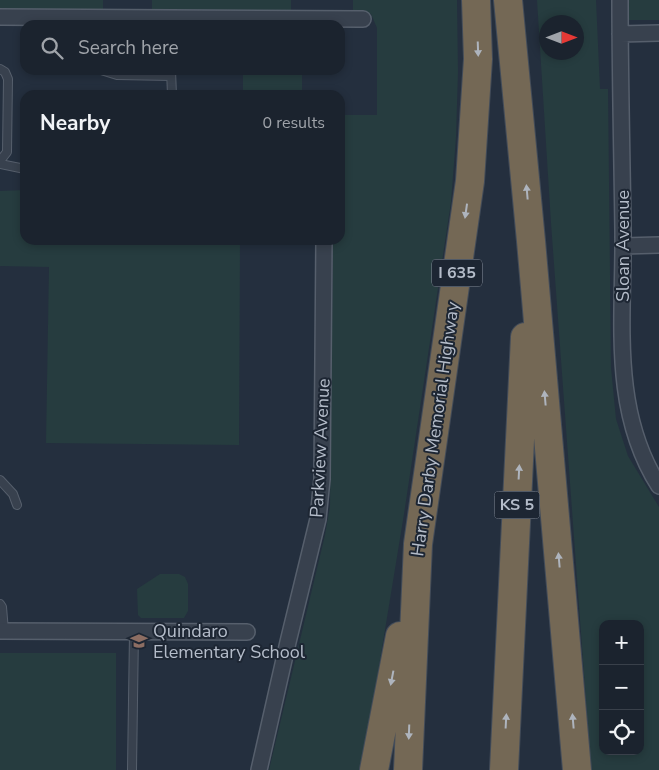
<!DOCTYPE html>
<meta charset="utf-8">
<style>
:root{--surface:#1b232e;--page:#282f3a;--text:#f1f3f6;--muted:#a0a4aa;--line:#39404a}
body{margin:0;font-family:"Nunito Sans",sans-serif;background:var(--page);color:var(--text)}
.controls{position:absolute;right:15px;bottom:15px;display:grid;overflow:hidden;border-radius:10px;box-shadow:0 2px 8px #0003}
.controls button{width:45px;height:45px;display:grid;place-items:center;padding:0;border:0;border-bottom:1px solid var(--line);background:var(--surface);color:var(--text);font:25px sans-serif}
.compass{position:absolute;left:539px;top:15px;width:45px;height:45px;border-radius:50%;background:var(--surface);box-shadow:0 2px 8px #0003;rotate:90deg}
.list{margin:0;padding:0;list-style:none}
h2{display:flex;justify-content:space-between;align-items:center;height:65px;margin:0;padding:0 20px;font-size:21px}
h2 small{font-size:16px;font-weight:400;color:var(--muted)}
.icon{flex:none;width:28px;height:28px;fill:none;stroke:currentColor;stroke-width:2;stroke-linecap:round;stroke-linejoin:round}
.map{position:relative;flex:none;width:659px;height:770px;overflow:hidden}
.search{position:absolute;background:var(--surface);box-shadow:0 2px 8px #0003;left:20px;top:20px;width:325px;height:55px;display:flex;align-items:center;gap:12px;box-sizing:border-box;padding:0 18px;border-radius:15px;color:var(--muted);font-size:19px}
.panel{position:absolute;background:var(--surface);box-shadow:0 2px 8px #0003;left:20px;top:90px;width:325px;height:155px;border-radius:15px}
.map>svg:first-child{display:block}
.green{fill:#263c3f;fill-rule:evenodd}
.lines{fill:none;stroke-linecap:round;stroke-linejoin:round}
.service-casing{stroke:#565f6c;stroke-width:10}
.minor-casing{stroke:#565f6c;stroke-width:18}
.motorway-casing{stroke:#434c59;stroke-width:30}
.service{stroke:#38414e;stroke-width:8}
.minor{stroke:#38414e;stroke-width:15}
.motorway{stroke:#746855;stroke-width:28}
.oneway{fill:#aeb4bd}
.labels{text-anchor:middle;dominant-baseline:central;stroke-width:4;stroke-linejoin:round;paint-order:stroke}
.shield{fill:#1d2633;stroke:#878f9c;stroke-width:1}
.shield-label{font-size:16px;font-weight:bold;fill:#b4bcc9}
.street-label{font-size:18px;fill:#b4bcc9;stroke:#1d2633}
.poi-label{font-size:18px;fill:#b4bcc9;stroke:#1d2633;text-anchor:start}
</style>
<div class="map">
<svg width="659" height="770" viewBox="0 0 659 770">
<rect width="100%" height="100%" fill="#242f3e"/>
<path class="green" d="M 0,0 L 103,0 L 103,12 L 0,12 Z
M 152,0 L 291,0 L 291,12 L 152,10 Z
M 353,0 L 457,0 L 458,72 L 456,137 L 451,202 L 404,514 L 362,770 L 269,770 L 325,535 L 330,506 L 333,240 L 340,240 L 340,115 L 377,115 L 377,28 L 371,14 L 353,12 Z
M 537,0 L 596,0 L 600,89 L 608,89 L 611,368 L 616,419 L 628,456 L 659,507 L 659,770 L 591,770 L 551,223 ZM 546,22 L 576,22 L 576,52 L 546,52 ZM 603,624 L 640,624 L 640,751 L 603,751 Z
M 629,0 L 659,0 L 659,20 L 629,20 Z
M 243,70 L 302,70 L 302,95 L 243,95 Z
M 25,190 L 25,240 L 240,240 L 239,445 L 46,443 L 49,267 L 0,266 L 0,191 Z
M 160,574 L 179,574 L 185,577 L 188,584 L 188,611 L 184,618 L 141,618 L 138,615 L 137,589 Z
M 0,653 L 116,653 L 116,770 L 0,770 Z"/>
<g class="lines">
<g class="service-casing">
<path id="service" d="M 0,69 L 5,72 L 8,79 L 7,152 L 0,161
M 101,70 L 117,75 L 171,76
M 171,70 L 172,95
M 0,164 L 25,169
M 0,480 L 13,494 L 17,505
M 0,604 L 2,607 L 4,631
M 132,770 L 134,632"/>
</g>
<g class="minor-casing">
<path id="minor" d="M 620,0 C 620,77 622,154 623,231 C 624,318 610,409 659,486
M 0,17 L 363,19
M 620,34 L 659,33
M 623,246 L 659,245
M 0,631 L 247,632
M 259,770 L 288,642 L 318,519 L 322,479 L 324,240"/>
</g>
<g class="motorway-casing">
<path id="motorway" d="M 508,0 L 531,241 L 577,770
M 374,770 L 400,636
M 408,770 L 418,544 L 470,181 L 478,59 L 476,0
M 504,770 L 525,337"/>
</g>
<use href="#service" class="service"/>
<use href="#minor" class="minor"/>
<use href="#motorway" class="motorway"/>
</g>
<defs><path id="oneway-solid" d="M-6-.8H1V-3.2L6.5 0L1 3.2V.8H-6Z" transform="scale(1.25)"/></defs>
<g class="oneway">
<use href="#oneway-solid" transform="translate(478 49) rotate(88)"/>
<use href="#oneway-solid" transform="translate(527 192) rotate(-95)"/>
<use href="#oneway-solid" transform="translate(466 211) rotate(98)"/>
<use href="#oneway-solid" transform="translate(545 398) rotate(-95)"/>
<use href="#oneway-solid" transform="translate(519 472) rotate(-87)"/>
<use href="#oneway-solid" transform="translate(559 560) rotate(-95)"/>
<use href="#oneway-solid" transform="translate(392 678) rotate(101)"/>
<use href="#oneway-solid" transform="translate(506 721) rotate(-87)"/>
<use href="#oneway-solid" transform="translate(573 721) rotate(-95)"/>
<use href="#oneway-solid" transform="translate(409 732) rotate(92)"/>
</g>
<defs>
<g id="school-bare" transform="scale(1.35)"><path d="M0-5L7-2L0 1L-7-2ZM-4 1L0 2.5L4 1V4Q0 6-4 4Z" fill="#8d6e63" stroke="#1d2633" stroke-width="2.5" paint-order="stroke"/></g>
</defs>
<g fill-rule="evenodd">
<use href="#school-bare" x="139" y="641"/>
</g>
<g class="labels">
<g class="shield">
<rect x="432" y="259.5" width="50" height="27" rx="4"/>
<rect x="494.5" y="491.5" width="45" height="27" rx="4"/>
</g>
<g class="shield-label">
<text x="457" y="273">I 635</text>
<text x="517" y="505">KS 5</text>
</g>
<g class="street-label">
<text transform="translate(623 246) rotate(-90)">Sloan Avenue</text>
<text transform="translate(435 429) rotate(-82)">Harry Darby Memorial Highway</text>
<text transform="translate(320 448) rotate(-87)">Parkview Avenue</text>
</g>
<g class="poi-label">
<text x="153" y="631">Quindaro<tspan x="153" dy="21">Elementary School</tspan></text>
</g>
</g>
</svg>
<div class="controls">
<button>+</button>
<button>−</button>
<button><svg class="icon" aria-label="locate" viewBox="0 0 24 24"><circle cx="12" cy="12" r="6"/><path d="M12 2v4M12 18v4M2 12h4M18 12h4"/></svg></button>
</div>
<svg class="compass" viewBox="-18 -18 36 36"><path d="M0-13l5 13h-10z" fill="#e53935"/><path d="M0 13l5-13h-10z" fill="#a0a4aa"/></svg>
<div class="search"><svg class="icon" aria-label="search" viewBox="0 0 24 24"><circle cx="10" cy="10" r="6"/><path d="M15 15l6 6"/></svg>Search here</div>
<section class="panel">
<h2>Nearby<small>0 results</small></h2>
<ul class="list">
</ul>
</section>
</div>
